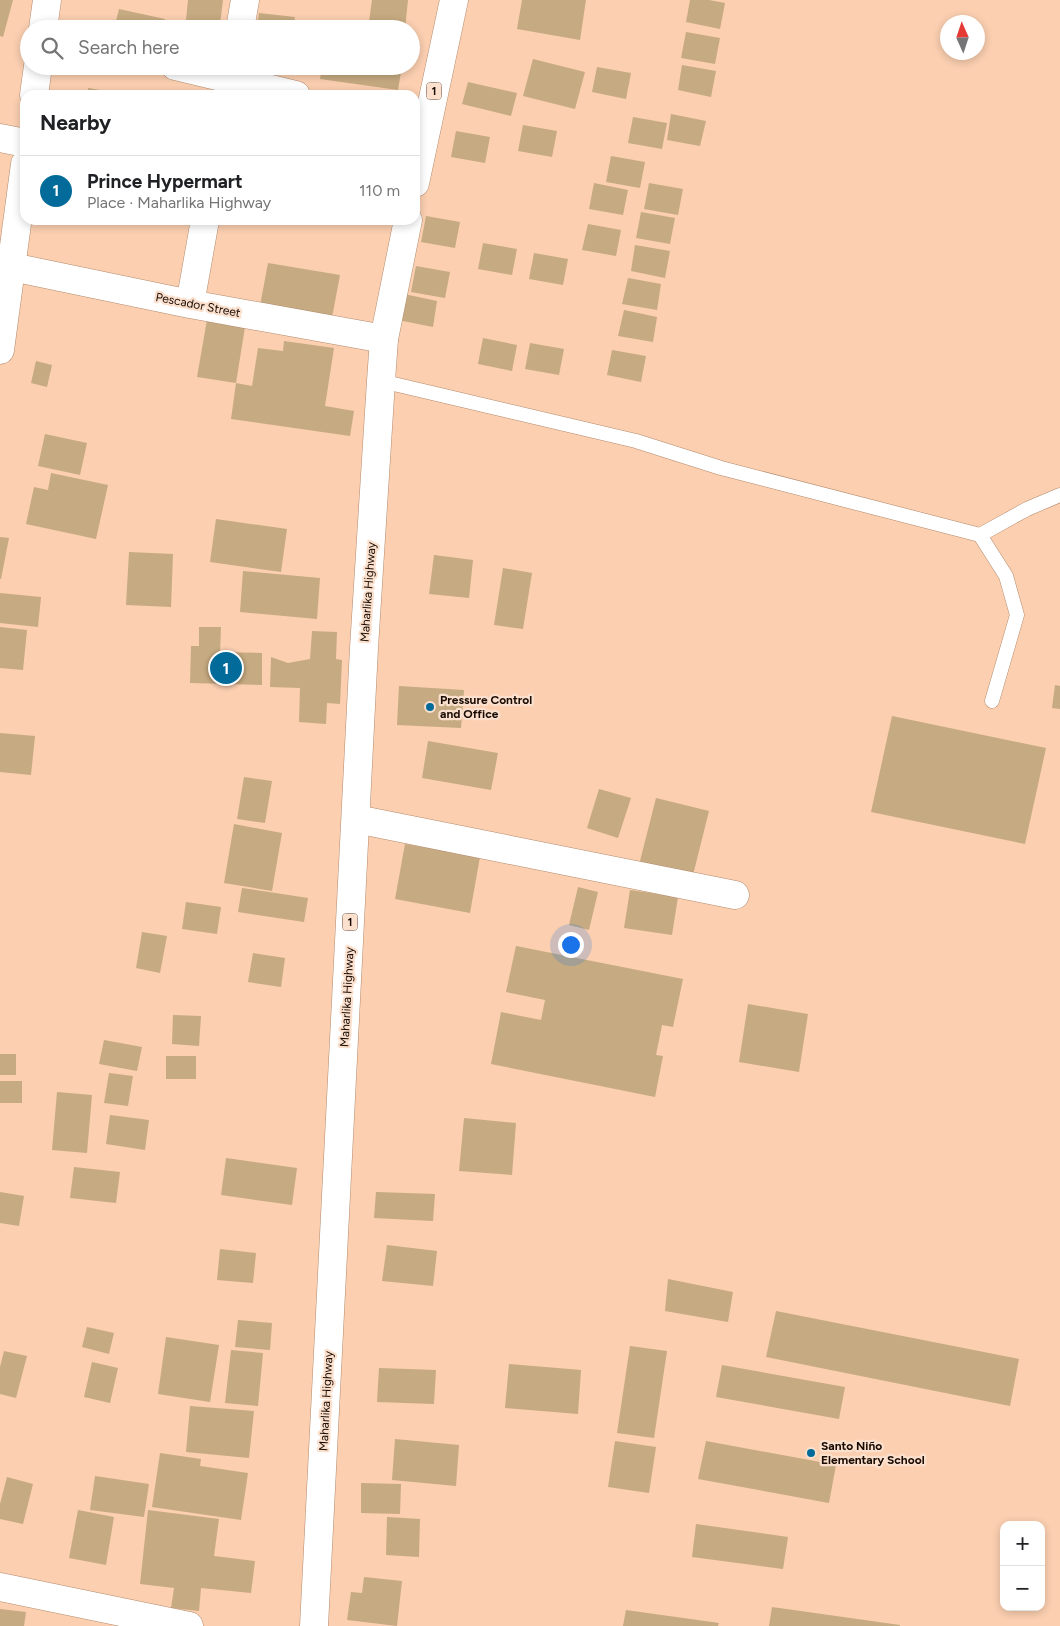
<!DOCTYPE html>
<meta charset="utf-8">
<style>
:root{--surface:#fff;--page:#f6f6f6;--text:#202124;--muted:#757577;--line:#e0e0e0;--accent:#036b99}
body{margin:0;font-family:Figtree,sans-serif;background:var(--page);color:var(--text)}
.controls{position:absolute;right:15px;bottom:15px;display:grid;overflow:hidden;border-radius:10px;box-shadow:0 2px 8px #0003}
.controls button{width:45px;height:45px;display:grid;place-items:center;padding:0;border:0;border-bottom:1px solid var(--line);background:var(--surface);color:var(--text);font:25px sans-serif}
.compass{position:absolute;left:940px;top:15px;width:45px;height:45px;border-radius:50%;background:var(--surface);box-shadow:0 2px 8px #0003;rotate:357deg}
.you{position:absolute;left:570px;top:944px;width:18px;height:18px;margin:-12px;border:4px solid #fff;border-radius:50%;background:#1a73e8;box-shadow:0 0 0 8px #1a73e833}
.badge{display:grid;place-items:center;width:32px;height:32px;border-radius:50%;background:var(--accent);color:#fff;font-size:16px;font-weight:700}
.pin{position:absolute;translate:-50% -50%;border:2px solid #fff;box-shadow:0 1px 5px #0006}
.list{margin:0;padding:0;list-style:none}
h2{display:flex;justify-content:space-between;align-items:center;height:65px;margin:0;padding:0 20px;font-size:21px}
h2 small{font-size:16px;font-weight:400;color:var(--muted)}
.list li{display:grid;grid-template-columns:32px 1fr auto;gap:15px;align-items:center;box-sizing:border-box;height:70px;padding:0 20px;border-top:1px solid var(--line)}
.list b{display:block;font-size:19px;white-space:nowrap}
.list p{margin:0;font-size:16px;white-space:nowrap;color:var(--muted)}
.list em{font-size:16px;font-style:normal;color:var(--muted)}
.icon{flex:none;width:28px;height:28px;fill:none;stroke:currentColor;stroke-width:2;stroke-linecap:round;stroke-linejoin:round}
.map{position:relative;flex:none;width:1060px;height:1626px;overflow:hidden}
.search{position:absolute;background:var(--surface);box-shadow:0 2px 8px #0003;left:20px;top:20px;width:400px;height:55px;display:flex;align-items:center;gap:12px;box-sizing:border-box;padding:0 18px;border-radius:28px;color:var(--muted);font-size:19px}
.panel{position:absolute;background:var(--surface);box-shadow:0 2px 8px #0003;left:20px;top:90px;width:400px;height:135px;border-radius:15px}
.map>svg:first-child{display:block}
.building{fill:#c6aa81}
.lines{fill:none;stroke-linecap:round;stroke-linejoin:round}
.service-casing{stroke:#b38a6d;stroke-width:15}
.minor-casing{stroke:#b38a6d;stroke-width:29}
.trunk-casing{stroke:#b38a6d;stroke-width:29}
.service{stroke:#fff;stroke-width:14}
.minor{stroke:#fff;stroke-width:28}
.trunk{stroke:#fff;stroke-width:28}
.poi-dot{fill:#036b99;stroke:#fbe0ce;stroke-width:2}
.labels{text-anchor:middle;dominant-baseline:central;stroke-width:4.5;stroke-linejoin:round;paint-order:stroke}
.shield{fill:#fbe0ce;stroke:#5d4b3f;stroke-width:1}
.shield-label{font-size:11px;font-weight:bold;fill:#190b02}
.street-label{font-size:12px;fill:#190b02;stroke:#fbe0ce}
.poi-label{font-size:12px;font-weight:bold;fill:#190b02;stroke:#fbe0ce;text-anchor:start}
</style>
<div class="map">
<svg width="1060" height="1626" viewBox="0 0 1060 1626">
<rect width="100%" height="100%" fill="#fbcfb0"/>
<path class="building" d="M 0,0 L 13,0 L 3,37 L 0,36 Z
M 188,0 L 223,0 L 220,24 L 186,20 Z
M 372,0 L 408,0 L 405,29 L 368,29 Z
M 522,0 L 586,0 L 580,40 L 517,29 Z
M 690,0 L 709,0 L 725,3 L 720,29 L 686,22 Z
M 119,9 L 165,19 L 163,29 L 114,29 Z
M 259,13 L 295,17 L 293,29 L 257,29 Z
M 686,32 L 720,38 L 715,64 L 681,58 Z
M 533,59 L 585,72 L 575,109 L 523,96 Z
M 682,65 L 716,71 L 711,97 L 678,90 Z
M 322,66 L 402,66 L 398,90 L 320,79 Z
M 597,67 L 631,73 L 626,99 L 592,92 Z
M 468,82 L 517,93 L 511,116 L 462,104 Z
M 88,88 L 125,94 L 125,95 L 87,95 Z
M 671,114 L 706,121 L 700,146 L 667,140 Z
M 633,117 L 667,123 L 662,149 L 628,143 Z
M 523,125 L 557,131 L 552,157 L 518,151 Z
M 456,131 L 490,137 L 485,163 L 451,157 Z
M 611,156 L 645,162 L 640,188 L 606,182 Z
M 594,183 L 628,190 L 623,215 L 589,209 Z
M 649,183 L 683,189 L 678,215 L 644,209 Z
M 641,212 L 675,218 L 670,244 L 636,238 Z
M 426,216 L 460,222 L 455,248 L 421,242 Z
M 588,224 L 621,230 L 616,256 L 582,250 Z
M 483,243 L 517,249 L 512,275 L 478,269 Z
M 635,245 L 670,251 L 665,278 L 631,271 Z
M 534,253 L 568,259 L 563,285 L 529,279 Z
M 268,263 L 340,275 L 331,323 L 259,311 Z
M 416,266 L 450,272 L 445,298 L 411,292 Z
M 628,278 L 661,284 L 657,310 L 622,304 Z
M 404,294 L 437,301 L 433,327 L 398,320 Z
M 624,310 L 657,317 L 653,342 L 618,336 Z
M 207,320 L 245,327 L 236,383 L 197,377 Z
M 483,338 L 517,345 L 512,371 L 478,364 Z
M 284,341 L 334,348 L 325,406 L 354,411 L 350,436 L 231,419 L 236,383 L 252,386 L 258,348 L 283,351 Z
M 530,343 L 564,349 L 559,375 L 525,369 Z
M 612,350 L 646,356 L 641,382 L 607,375 Z
M 36,361 L 52,365 L 47,387 L 31,383 Z
M 45,434 L 87,443 L 80,475 L 38,466 Z
M 51,473 L 108,485 L 96,539 L 26,524 L 34,487 L 48,490 Z
M 216,519 L 287,529 L 281,572 L 210,562 Z
M 0,537 L 9,538 L 1,579 L 0,579 Z
M 129,552 L 173,554 L 171,607 L 126,605 Z
M 434,555 L 473,560 L 469,598 L 429,594 Z
M 503,568 L 532,573 L 523,629 L 494,625 Z
M 243,571 L 320,578 L 317,619 L 240,612 Z
M 0,593 L 41,597 L 38,627 L 0,623 Z
M 0,627 L 27,630 L 23,670 L 0,668 Z
M 199,627 L 221,627 L 220,652 L 262,653 L 262,685 L 190,683 L 191,646 L 199,646 Z
M 312,631 L 337,632 L 336,659 L 342,660 L 340,704 L 327,703 L 326,724 L 299,722 L 300,688 L 270,687 L 271,657 L 288,663 L 310,659 Z
M 1055,685 L 1060,686 L 1060,709 L 1052,708 Z
M 399,686 L 464,690 L 461,728 L 397,725 Z
M 892,716 L 1046,748 L 1025,844 L 871,812 Z
M 0,733 L 35,736 L 31,775 L 0,772 Z
M 428,741 L 498,753 L 491,790 L 422,778 Z
M 244,777 L 272,781 L 265,823 L 237,819 Z
M 599,789 L 631,798 L 618,838 L 587,828 Z
M 656,798 L 709,811 L 692,879 L 639,865 Z
M 234,824 L 282,833 L 272,891 L 224,883 Z
M 405,844 L 480,857 L 470,913 L 395,899 Z
M 578,887 L 598,892 L 589,930 L 569,925 Z
M 242,888 L 308,898 L 304,922 L 238,912 Z
M 630,890 L 678,897 L 672,935 L 624,928 Z
M 186,902 L 221,907 L 217,934 L 182,929 Z
M 142,932 L 167,936 L 160,973 L 136,968 Z
M 516,946 L 683,979 L 673,1027 L 662,1025 L 656,1055 L 663,1056 L 655,1097 L 491,1064 L 501,1012 L 541,1020 L 545,1000 L 506,992 Z
M 253,953 L 285,958 L 281,987 L 248,982 Z
M 748,1004 L 808,1014 L 799,1072 L 739,1062 Z
M 173,1015 L 201,1016 L 199,1046 L 172,1044 Z
M 104,1040 L 142,1047 L 137,1071 L 99,1064 Z
M 0,1054 L 16,1054 L 16,1075 L 0,1075 Z
M 166,1056 L 196,1056 L 196,1079 L 166,1079 Z
M 109,1073 L 133,1076 L 128,1106 L 104,1103 Z
M 0,1081 L 22,1081 L 22,1103 L 0,1103 Z
M 57,1092 L 92,1095 L 87,1153 L 52,1150 Z
M 110,1115 L 149,1120 L 145,1150 L 106,1144 Z
M 464,1118 L 516,1123 L 512,1175 L 459,1171 Z
M 226,1158 L 297,1168 L 292,1205 L 221,1195 Z
M 74,1167 L 120,1172 L 116,1203 L 70,1198 Z
M 0,1192 L 24,1196 L 19,1226 L 0,1223 Z
M 376,1192 L 435,1194 L 433,1221 L 374,1218 Z
M 387,1245 L 437,1251 L 433,1286 L 382,1281 Z
M 220,1249 L 256,1253 L 253,1283 L 217,1280 Z
M 668,1279 L 733,1292 L 728,1322 L 665,1311 Z
M 776,1311 L 1019,1359 L 1010,1406 L 766,1357 Z
M 238,1320 L 272,1323 L 270,1350 L 235,1347 Z
M 87,1327 L 114,1333 L 109,1354 L 82,1347 Z
M 166,1337 L 219,1345 L 210,1402 L 158,1394 Z
M 630,1346 L 667,1351 L 654,1438 L 617,1433 Z
M 231,1350 L 263,1353 L 258,1406 L 225,1403 Z
M 4,1351 L 27,1356 L 16,1398 L 0,1394 L 0,1367 Z
M 92,1362 L 118,1368 L 110,1403 L 84,1397 Z
M 509,1364 L 581,1370 L 578,1414 L 505,1408 Z
M 722,1365 L 845,1387 L 839,1419 L 716,1397 Z
M 379,1368 L 436,1370 L 434,1404 L 377,1402 Z
M 190,1406 L 254,1411 L 249,1458 L 186,1452 Z
M 395,1439 L 459,1445 L 456,1486 L 392,1480 Z
M 615,1441 L 656,1447 L 649,1493 L 608,1487 Z
M 706,1441 L 836,1465 L 829,1503 L 698,1479 Z
M 160,1453 L 201,1459 L 200,1466 L 248,1473 L 241,1520 L 152,1507 Z
M 95,1476 L 149,1484 L 144,1517 L 90,1510 Z
M 7,1477 L 33,1484 L 23,1524 L 0,1519 L 0,1504 Z
M 361,1483 L 401,1484 L 400,1514 L 361,1513 Z
M 78,1510 L 114,1517 L 106,1565 L 69,1558 Z
M 148,1510 L 219,1519 L 214,1556 L 255,1561 L 251,1593 L 201,1588 L 199,1611 L 171,1608 L 174,1588 L 140,1584 Z
M 387,1517 L 420,1519 L 419,1557 L 386,1555 Z
M 696,1524 L 788,1537 L 783,1569 L 692,1557 Z
M 364,1577 L 402,1581 L 397,1626 L 347,1620 L 351,1592 L 362,1593 Z
M 772,1607 L 900,1625 L 900,1626 L 769,1626 Z
M 0,1609 L 26,1612 L 24,1626 L 0,1626 Z
M 626,1610 L 719,1623 L 718,1626 L 623,1626 Z"/>
<g class="lines">
<g class="service-casing">
<path id="service" d="M 381,381 L 636,441 L 721,468 L 980,535 L 1006,576 L 1017,615 L 992,701
M 980,535 L 1027,509 L 1060,495"/>
</g>
<g class="minor-casing">
<path id="minor" d="M 43,29 L 47,0
M 240,29 L 245,0
M 175,66 L 296,95
M 34,95 L 38,66
M 0,138 L 25,143
M 12,267 L 190,304 L 384,339
M 190,304 L 205,220
M 0,350 L 25,164
M 356,819 L 735,895
M 0,1587 L 189,1626"/>
</g>
<g class="trunk-casing">
<path id="trunk" d="M 415,183 L 454,0
M 314,1626 L 364,648 L 381,381 L 384,339 L 408,220"/>
</g>
<use href="#service" class="service"/>
<use href="#minor" class="minor"/>
<use href="#trunk" class="trunk"/>
</g>
<g class="poi-dot">
<circle cx="430" cy="707" r="5"/>
<circle cx="811" cy="1453" r="5"/>
</g>
<g class="labels">
<g class="shield">
<rect x="426.5" y="82.5" width="15" height="17" rx="4"/>
<rect x="342.5" y="913.5" width="15" height="17" rx="4"/>
</g>
<g class="shield-label">
<text x="434" y="91">1</text>
<text x="350" y="922">1</text>
</g>
<g class="street-label">
<text transform="translate(198 305) rotate(11)">Pescador Street</text>
<text transform="translate(368 592) rotate(-86)">Maharlika Highway</text>
<text transform="translate(347 997) rotate(-87)">Maharlika Highway</text>
<text transform="translate(326 1401) rotate(-87)">Maharlika Highway</text>
</g>
<g class="poi-label">
<text x="440" y="700">Pressure Control<tspan x="440" dy="14">and Office</tspan></text>
<text x="821" y="1446">Santo Niño<tspan x="821" dy="14">Elementary School</tspan></text>
</g>
</g>
</svg>
<div class="controls">
<button>+</button>
<button>−</button>
</div>
<svg class="compass" viewBox="-18 -18 36 36"><path d="M0-13l5 13h-10z" fill="#e53935"/><path d="M0 13l5-13h-10z" fill="#757577"/></svg>
<div class="you"></div>
<div class="pin badge" style="left:226px;top:668px">1</div>
<div class="search"><svg class="icon" aria-label="search" viewBox="0 0 24 24"><circle cx="10" cy="10" r="6"/><path d="M15 15l6 6"/></svg>Search here</div>
<section class="panel">
<h2>Nearby<small></small></h2>
<ul class="list">
<li><span class="badge">1</span><div><b>Prince Hypermart</b><p>Place · Maharlika Highway</p></div><em>110 m</em></li>
</ul>
</section>
</div>
